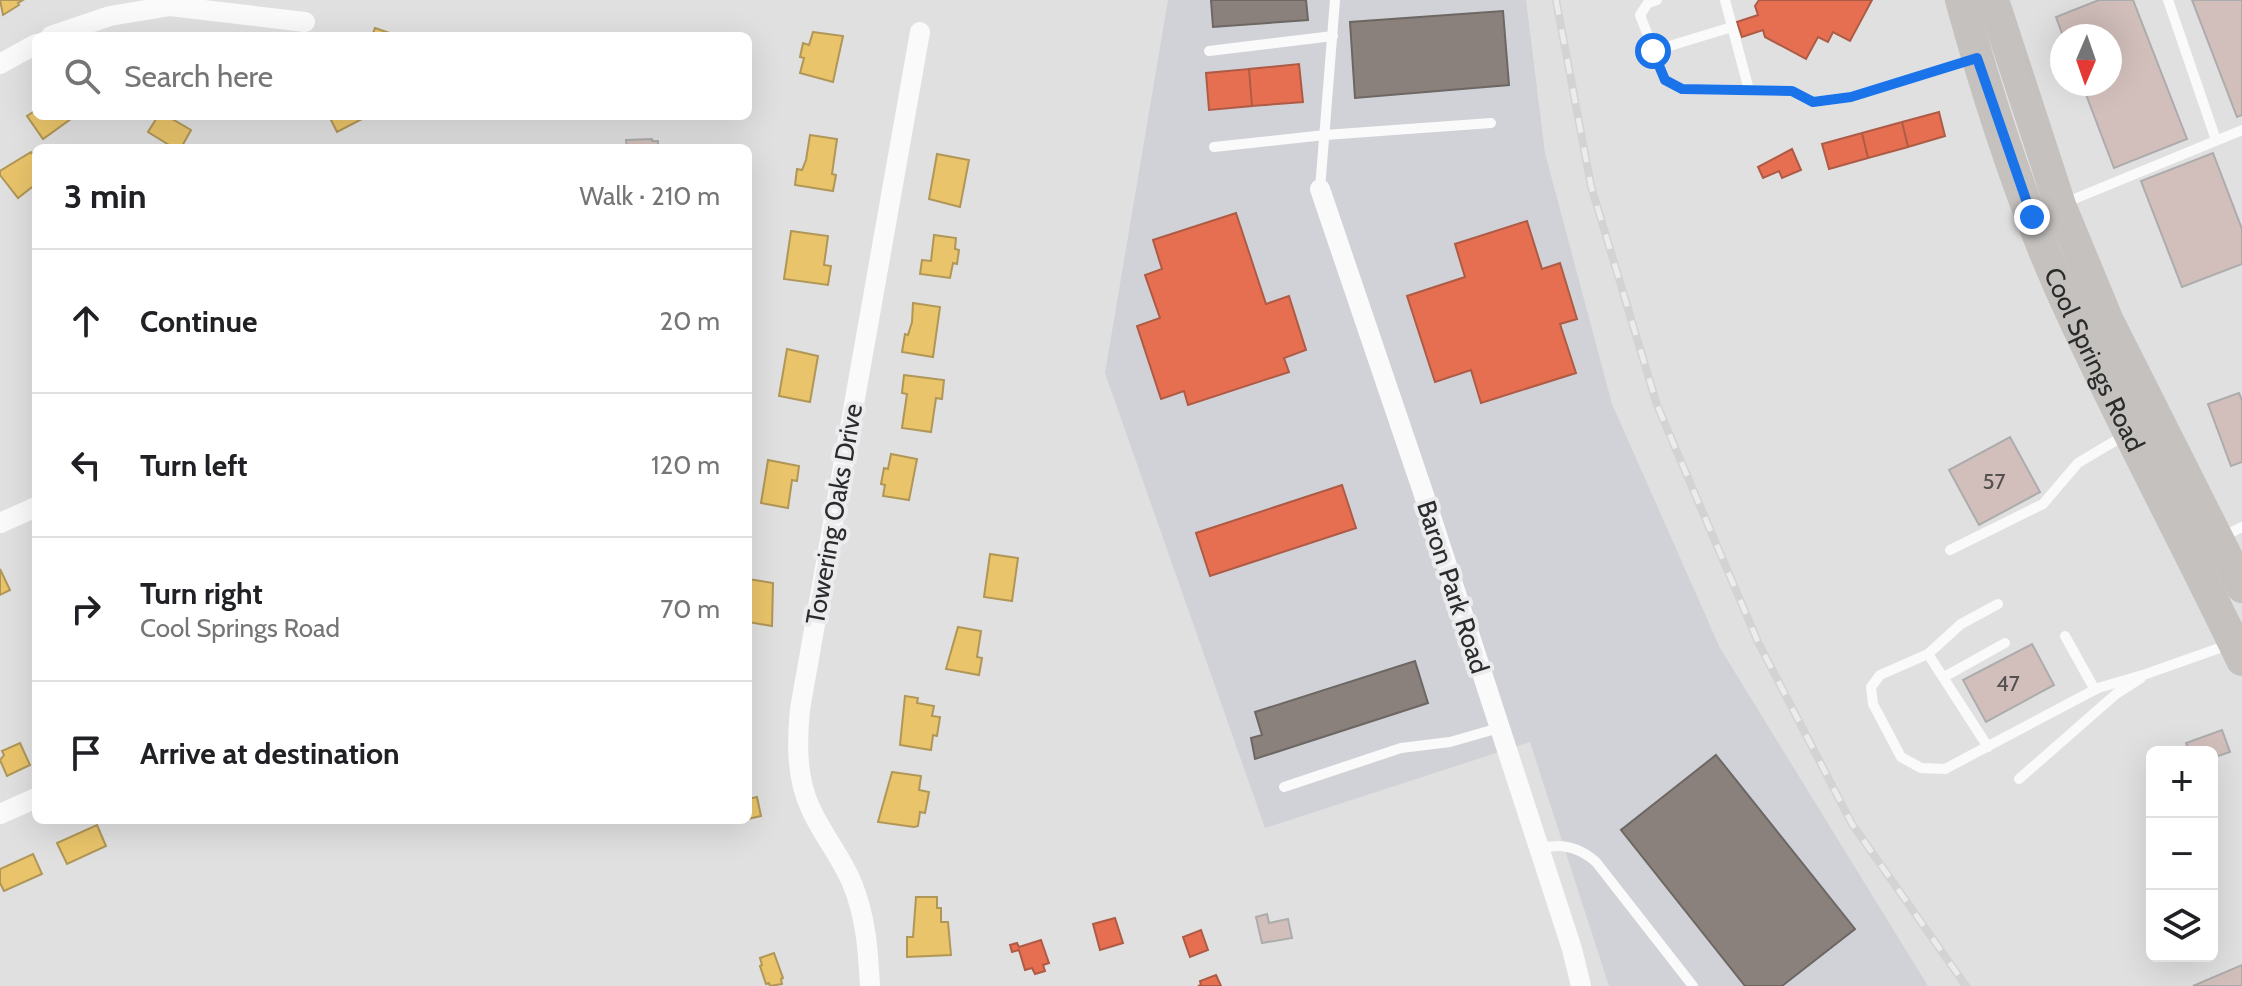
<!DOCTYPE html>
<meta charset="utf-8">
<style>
:root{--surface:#fff;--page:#f2f2f2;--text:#202124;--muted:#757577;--line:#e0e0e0}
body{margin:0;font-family:Cabin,sans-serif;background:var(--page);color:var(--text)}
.controls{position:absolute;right:24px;bottom:24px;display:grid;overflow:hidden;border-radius:12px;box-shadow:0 8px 32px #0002}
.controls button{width:72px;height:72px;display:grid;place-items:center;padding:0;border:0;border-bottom:2px solid var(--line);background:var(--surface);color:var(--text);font:40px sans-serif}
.compass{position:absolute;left:2050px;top:24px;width:72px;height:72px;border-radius:50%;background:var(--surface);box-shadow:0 8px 32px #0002;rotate:182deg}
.stop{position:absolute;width:24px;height:24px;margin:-18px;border:6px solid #1a73e8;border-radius:50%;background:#fff}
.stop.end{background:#1a73e8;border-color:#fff;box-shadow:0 2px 8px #0008}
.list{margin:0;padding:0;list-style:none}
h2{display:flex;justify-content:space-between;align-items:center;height:104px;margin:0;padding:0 32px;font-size:34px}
h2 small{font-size:26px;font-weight:400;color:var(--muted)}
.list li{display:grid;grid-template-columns:52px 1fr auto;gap:24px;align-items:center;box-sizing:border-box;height:144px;padding:0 32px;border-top:2px solid var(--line)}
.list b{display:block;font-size:30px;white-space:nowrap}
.list p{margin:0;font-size:26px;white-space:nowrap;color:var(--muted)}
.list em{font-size:26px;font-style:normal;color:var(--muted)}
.icon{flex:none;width:44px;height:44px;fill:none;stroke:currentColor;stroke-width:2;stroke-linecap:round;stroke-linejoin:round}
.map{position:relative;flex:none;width:2242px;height:986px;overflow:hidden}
.search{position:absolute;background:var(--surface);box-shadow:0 8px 32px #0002;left:32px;top:32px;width:720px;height:88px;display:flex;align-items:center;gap:20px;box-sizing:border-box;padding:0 28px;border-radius:12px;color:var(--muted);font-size:30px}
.panel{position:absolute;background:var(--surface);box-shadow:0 8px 32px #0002;left:32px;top:144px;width:720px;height:680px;border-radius:12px}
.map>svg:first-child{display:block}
.built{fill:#d1d2d7}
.homes{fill:#e9c46a;stroke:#b09657;stroke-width:2}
.shops{fill:#e76f51;stroke:#ae5b46;stroke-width:2}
.industry{fill:#8a817c;stroke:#6d6764;stroke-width:2}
.building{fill:#d2bfbb;stroke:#adacac;stroke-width:2}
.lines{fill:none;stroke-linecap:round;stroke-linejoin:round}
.lane{stroke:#fafafa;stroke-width:10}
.street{stroke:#fafafa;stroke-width:20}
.primary{stroke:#c4c1bf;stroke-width:32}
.rail-casing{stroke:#d3d3d4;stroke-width:8}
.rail{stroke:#ececef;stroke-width:5;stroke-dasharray:15;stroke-linecap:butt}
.route{stroke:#1a73e8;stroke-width:10}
.labels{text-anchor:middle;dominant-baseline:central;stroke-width:8;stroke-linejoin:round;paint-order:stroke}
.number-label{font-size:22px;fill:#54504f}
.street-label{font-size:26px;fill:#2a2b2b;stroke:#ececef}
</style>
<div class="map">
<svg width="2242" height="986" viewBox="0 0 2242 986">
<rect width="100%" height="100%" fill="#e0e0e0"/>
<path class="built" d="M 1168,0 L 1526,0 L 1545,153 L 1612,404 L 1720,648 L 1928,986 L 1609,986 L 1530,742 L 1265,828 L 1105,373 Z"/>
<path class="homes" d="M 0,0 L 23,0 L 18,3 L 19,5 L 3,15 Z
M 375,28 L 398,36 L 372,36 Z
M 813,32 L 843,36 L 833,82 L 800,73 L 804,58 L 800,57 L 803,43 L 809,45 Z
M 36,110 L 36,116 L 75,116 L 43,139 L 27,116 Z
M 158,116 L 167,116 L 191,130 L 181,148 L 174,148 L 148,132 Z
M 329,116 L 363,116 L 364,118 L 337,132 Z
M 810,135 L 837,139 L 832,174 L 836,175 L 833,191 L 795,185 L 797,169 L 802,170 L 806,160 Z
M 31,152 L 36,159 L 36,184 L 18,198 L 0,175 L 0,171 Z
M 937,154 L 969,160 L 960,207 L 929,199 Z
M 791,231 L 828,236 L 824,265 L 831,266 L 828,285 L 784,279 Z
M 934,235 L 956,238 L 955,249 L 959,250 L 957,264 L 953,263 L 950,278 L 920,274 L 922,260 L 931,261 Z
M 913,303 L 940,307 L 933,357 L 902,352 L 905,334 L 908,335 L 912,322 Z
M 787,349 L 818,356 L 810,402 L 779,396 Z
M 904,375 L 944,380 L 942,399 L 936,398 L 931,432 L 902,428 L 907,394 L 902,393 Z
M 891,454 L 917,459 L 909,500 L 883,496 L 885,485 L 881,484 L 884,468 L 888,469 Z
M 768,460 L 799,466 L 797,481 L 792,480 L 788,508 L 761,503 Z
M 990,554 L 1018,558 L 1012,601 L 984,597 Z
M 0,569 L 10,590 L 0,595 Z
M 748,579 L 773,583 L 772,626 L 748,622 Z
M 958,627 L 981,631 L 977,657 L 982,658 L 979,675 L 946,669 Z
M 905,696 L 918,698 L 917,703 L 934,706 L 932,716 L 940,717 L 937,736 L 933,735 L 931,750 L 900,745 Z
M 20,743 L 30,765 L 7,776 L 0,760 L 4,755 L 2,751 Z
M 892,772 L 921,776 L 919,790 L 929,792 L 925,813 L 920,812 L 918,826 L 914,827 L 878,822 Z
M 757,797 L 761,816 L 748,819 L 748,799 Z
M 97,825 L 106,846 L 67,864 L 57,843 Z
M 33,854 L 42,874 L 4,891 L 0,883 L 0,869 Z
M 916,897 L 937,897 L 937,908 L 941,908 L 941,922 L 948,922 L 951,955 L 907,957 L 907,937 L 913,937 Z
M 774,953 L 783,978 L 781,979 L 782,984 L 770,986 L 769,983 L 766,984 L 760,966 L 762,965 L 760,958 Z"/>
<path class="shops" d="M 1759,0 L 1872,0 L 1850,41 L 1833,32 L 1828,42 L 1818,37 L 1806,59 L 1765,37 L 1763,30 L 1742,37 L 1737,22 L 1758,15 L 1755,6 Z
M 1299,64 L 1303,102 L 1252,106 L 1249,69 Z
M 1249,69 L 1252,106 L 1209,110 L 1206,73 Z
M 1939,112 L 1945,136 L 1908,147 L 1902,122 Z
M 1902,122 L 1908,147 L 1868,158 L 1862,133 Z
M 1862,133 L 1868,158 L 1829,169 L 1822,144 Z
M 1792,149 L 1801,170 L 1782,178 L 1779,171 L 1763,178 L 1758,167 Z
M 1236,213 L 1266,304 L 1289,296 L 1306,350 L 1284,358 L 1289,372 L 1188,405 L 1184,391 L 1161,399 L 1137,326 L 1160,318 L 1145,275 L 1162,269 L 1153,240 Z
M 1527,221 L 1542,269 L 1560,263 L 1577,319 L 1560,324 L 1576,373 L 1481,403 L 1471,370 L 1435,382 L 1407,296 L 1465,277 L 1455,244 Z
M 1342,485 L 1356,528 L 1210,576 L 1196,533 Z
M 1115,918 L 1123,943 L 1100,950 L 1093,924 Z
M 1201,930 L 1208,950 L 1190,957 L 1183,937 Z
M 1041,940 L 1049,963 L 1043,965 L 1045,971 L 1035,974 L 1032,968 L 1025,970 L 1019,950 L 1012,952 L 1010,945 L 1017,943 L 1019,947 Z
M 1216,975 L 1221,986 L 1198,986 L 1201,985 L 1200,981 Z"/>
<path class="industry" d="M 1211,0 L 1306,0 L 1308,20 L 1213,27 Z
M 1503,11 L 1509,85 L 1355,98 L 1350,22 Z
M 1415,661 L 1428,703 L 1255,759 L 1251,738 L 1262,735 L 1255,712 Z
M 1716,755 L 1855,929 L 1782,986 L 1745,986 L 1621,830 Z"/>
<path class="building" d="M 2099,0 L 2133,0 L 2187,139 L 2114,168 L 2082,84 L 2110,84 L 2110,36 L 2063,36 L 2056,17 Z
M 2192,0 L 2242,0 L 2242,115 L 2237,117 Z
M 652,139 L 652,141 L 658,141 L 658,148 L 627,148 L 626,140 Z
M 2213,153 L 2242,229 L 2242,264 L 2182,287 L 2141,181 Z
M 2239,393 L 2242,400 L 2242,462 L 2231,466 L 2208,404 Z
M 2010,437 L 2040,492 L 1979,525 L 1949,470 Z
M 2032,644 L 2054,685 L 1986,722 L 1963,680 Z
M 2222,730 L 2230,752 L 2212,758 L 2212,752 L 2190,752 L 2186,743 Z
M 1267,914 L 1269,923 L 1288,919 L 1292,938 L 1262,943 L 1256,917 Z
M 2242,965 L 2242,986 L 2193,986 Z"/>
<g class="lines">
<path class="lane" d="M 1657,0 L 1648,3 L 1640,15 L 1665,80 L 1682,89 L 1792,91 L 1813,102 L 1851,97 L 1974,59
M 1725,0 L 1749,90
M 2168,0 L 2216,140
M 1209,51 L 1333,36
M 1653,51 L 1732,27
M 1214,147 L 1325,135 L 1491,123
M 1320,189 L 1335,0
M 2062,204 L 2242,130
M 2222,537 L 2242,527
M 1950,550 L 2043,504 L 2078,463 L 2125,435
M 2065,636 L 2095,690
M 1928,654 L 1961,624 L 1998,604
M 1944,677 L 2005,643
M 1988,747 L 1928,654 L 1880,675 L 1871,687 L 1873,704 L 1901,757 L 1921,768 L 1945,769 L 2098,688 L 2146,674 L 2228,645
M 2019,779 L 2116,694 L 2141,678
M 1284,787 L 1401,748 L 1450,742 L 1499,728
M 1539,849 C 1561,842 1579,847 1596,862 L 1693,986"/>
<path class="street" d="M 51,36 L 110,16 L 170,6 L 305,22
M 0,64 L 36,44
M 1320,189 L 1422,489 L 1572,949 L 1581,986
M 0,523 L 36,507
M 0,814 L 36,798
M 870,986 C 868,950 866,917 852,883 C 841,856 821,833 810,807 C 796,776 797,742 800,709 L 920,32"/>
<g class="primary">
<path id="s1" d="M 1961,0 C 1990,105 2024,211 2070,310 C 2124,428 2186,543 2242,660"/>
<path d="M 1993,0 L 2060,205 L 2108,321 L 2242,587"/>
</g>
<g class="rail-casing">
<path id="rail" d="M 1556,0 L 1591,186 L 1657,405 L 1758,642 L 1852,824 L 1966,986"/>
</g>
<use href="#rail" class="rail"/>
</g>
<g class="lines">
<path class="route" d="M 1653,51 L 1665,80 L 1682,89 L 1792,91 L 1813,102 L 1851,97 L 1977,58 L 2032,217"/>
</g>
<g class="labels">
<g class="number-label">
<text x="1994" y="481">57</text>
<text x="2008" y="683">47</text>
</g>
<g class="street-label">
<text stroke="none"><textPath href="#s1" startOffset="384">Cool Springs Road</textPath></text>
<text transform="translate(834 514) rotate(-80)">Towering Oaks Drive</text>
<text transform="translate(1453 587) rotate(72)">Baron Park Road</text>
</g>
</g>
</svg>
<div class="controls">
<button>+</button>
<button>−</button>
<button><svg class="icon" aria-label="layers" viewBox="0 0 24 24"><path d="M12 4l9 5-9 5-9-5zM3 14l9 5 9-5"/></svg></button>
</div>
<svg class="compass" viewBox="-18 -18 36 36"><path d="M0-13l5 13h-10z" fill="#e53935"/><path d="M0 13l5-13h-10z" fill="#757577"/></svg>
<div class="stop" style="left:1653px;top:51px"></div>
<div class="stop end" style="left:2032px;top:217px"></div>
<div class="search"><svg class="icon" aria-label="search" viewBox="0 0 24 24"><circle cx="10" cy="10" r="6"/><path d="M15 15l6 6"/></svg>Search here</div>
<section class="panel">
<h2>3 min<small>Walk · 210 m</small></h2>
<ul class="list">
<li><svg class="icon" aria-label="ahead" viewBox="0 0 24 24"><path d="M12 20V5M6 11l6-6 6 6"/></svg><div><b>Continue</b></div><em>20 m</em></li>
<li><svg class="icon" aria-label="left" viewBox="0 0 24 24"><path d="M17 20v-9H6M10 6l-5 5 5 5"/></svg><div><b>Turn left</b></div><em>120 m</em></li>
<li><svg class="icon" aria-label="right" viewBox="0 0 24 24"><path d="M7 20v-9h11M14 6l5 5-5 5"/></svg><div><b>Turn right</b><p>Cool Springs Road</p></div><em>70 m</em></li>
<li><svg class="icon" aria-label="arrive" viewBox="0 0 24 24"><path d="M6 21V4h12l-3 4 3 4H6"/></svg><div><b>Arrive at destination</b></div></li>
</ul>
</section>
</div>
